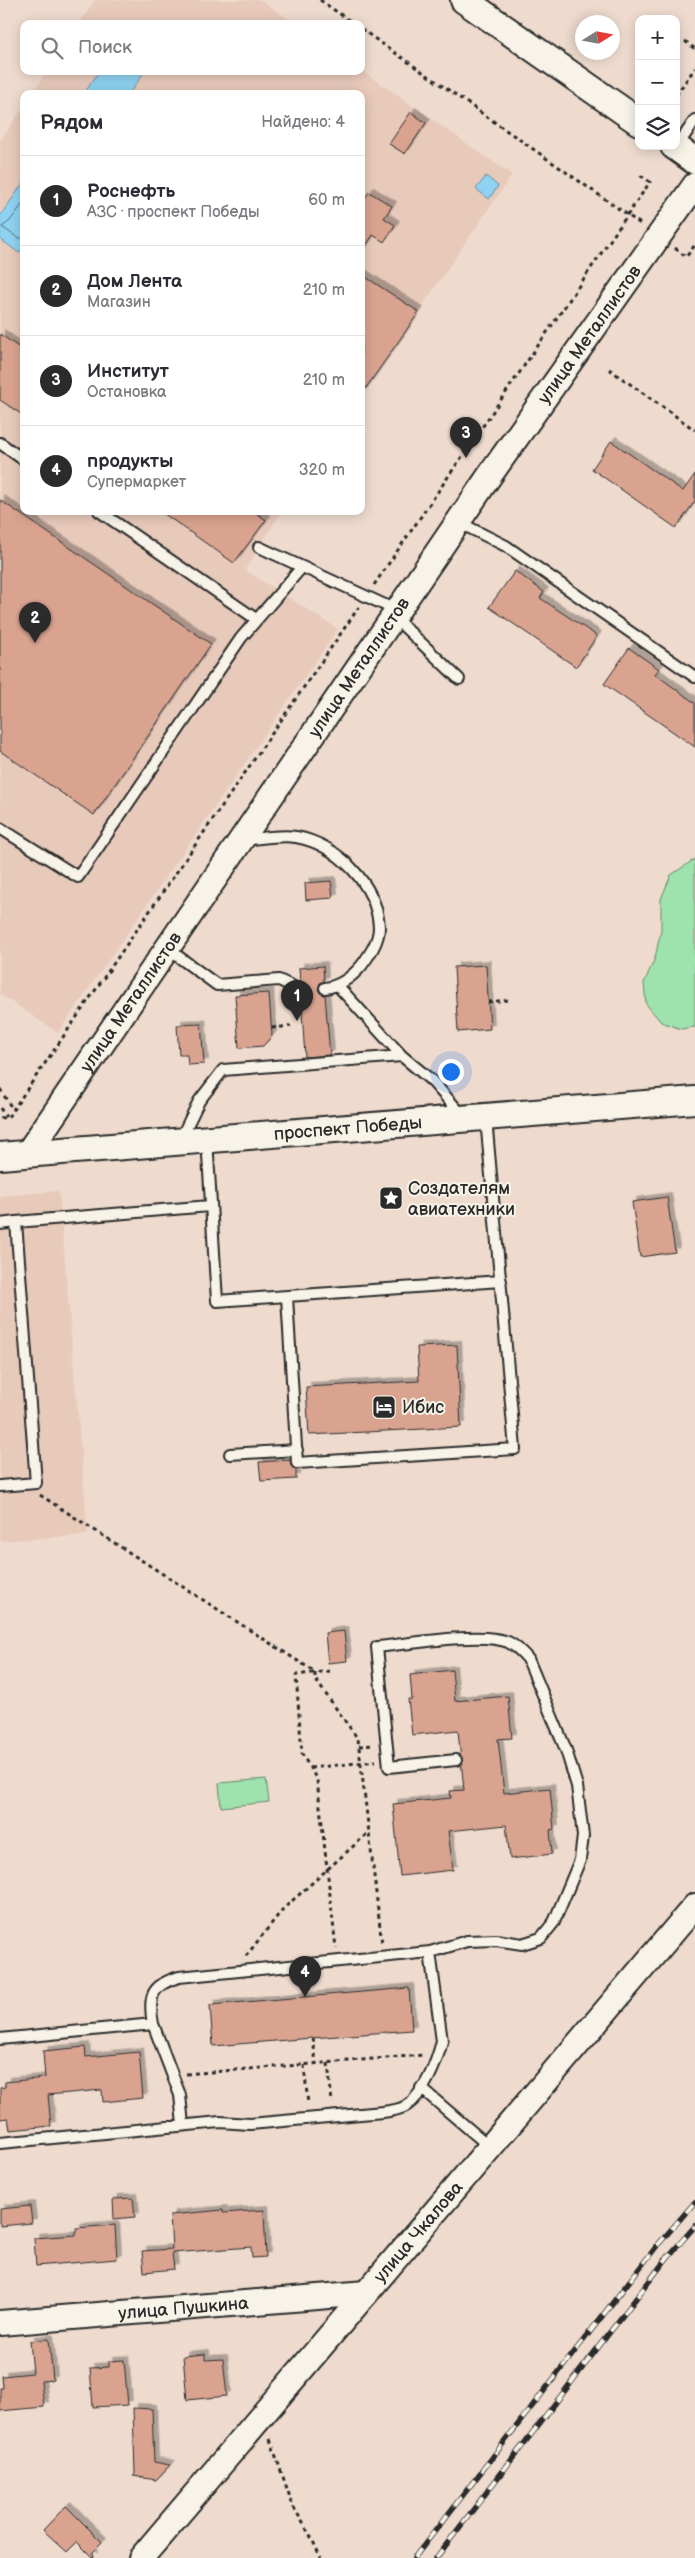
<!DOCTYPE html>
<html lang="ru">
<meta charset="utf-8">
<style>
:root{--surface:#fff;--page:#f2f2f3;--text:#2b2b33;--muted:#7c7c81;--line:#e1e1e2;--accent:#2b2b2b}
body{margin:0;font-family:"Balsamiq Sans",sans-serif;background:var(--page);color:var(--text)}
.controls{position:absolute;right:15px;top:15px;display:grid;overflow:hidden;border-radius:10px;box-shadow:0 2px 12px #0003}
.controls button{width:45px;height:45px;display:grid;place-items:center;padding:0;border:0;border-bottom:1px solid var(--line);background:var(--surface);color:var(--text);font:25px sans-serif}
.compass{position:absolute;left:575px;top:15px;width:45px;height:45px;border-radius:50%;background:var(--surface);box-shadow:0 2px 12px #0003;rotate:79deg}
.you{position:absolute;left:450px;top:1071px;width:18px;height:18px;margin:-12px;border:4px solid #fff;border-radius:50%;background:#1a73e8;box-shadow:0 0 0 8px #1a73e833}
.badge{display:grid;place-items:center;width:32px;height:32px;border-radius:50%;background:var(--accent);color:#fff;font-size:16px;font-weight:700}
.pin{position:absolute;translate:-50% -41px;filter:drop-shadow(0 1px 2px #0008)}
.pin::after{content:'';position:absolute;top:26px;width:18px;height:15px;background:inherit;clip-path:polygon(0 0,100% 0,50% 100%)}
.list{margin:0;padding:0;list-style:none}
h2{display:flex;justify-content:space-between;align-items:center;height:65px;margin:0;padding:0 20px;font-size:21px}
h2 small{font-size:16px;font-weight:400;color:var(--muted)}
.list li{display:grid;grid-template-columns:32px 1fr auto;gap:15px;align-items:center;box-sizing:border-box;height:90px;padding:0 20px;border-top:1px solid var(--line)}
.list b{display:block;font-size:19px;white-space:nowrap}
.list p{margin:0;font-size:16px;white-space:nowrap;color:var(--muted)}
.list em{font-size:16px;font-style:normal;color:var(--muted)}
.icon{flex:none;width:28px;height:28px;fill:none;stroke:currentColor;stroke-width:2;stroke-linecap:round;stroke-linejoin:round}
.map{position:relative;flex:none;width:695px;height:2558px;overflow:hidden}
.search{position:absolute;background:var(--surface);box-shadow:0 2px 12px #0003;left:20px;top:20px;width:345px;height:55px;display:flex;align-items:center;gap:12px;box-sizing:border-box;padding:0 18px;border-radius:10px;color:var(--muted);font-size:19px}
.panel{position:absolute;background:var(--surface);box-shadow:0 2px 12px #0003;left:20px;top:90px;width:345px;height:425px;border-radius:10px}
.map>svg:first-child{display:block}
.built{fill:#e8cabb}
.green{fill:#9ee2ad;stroke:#64866c}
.water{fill:#8fd2f1;stroke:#678fa2}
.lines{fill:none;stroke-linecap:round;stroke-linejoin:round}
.shore{stroke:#536e7a;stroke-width:1}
.building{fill:#d9a390;stroke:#2b2b2b;filter:url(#shadow)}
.service-casing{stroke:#2b2b2b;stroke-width:14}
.tertiary-casing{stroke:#2b2b2b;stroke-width:28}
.secondary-casing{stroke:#2b2b2b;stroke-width:30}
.path{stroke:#2b2b2b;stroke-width:3;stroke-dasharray:4 4;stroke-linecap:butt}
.service{stroke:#f7f3e8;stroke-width:10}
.tertiary{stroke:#f7f3e8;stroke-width:24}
.secondary{stroke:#f7f3e8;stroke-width:26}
.rail-casing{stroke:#2b2b2b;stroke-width:5.5}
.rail{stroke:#f7f3e8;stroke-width:4;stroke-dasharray:11;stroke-linecap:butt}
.labels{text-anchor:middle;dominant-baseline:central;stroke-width:4;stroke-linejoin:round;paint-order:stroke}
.street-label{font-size:18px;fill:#2b2b2b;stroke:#f7f3e8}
.poi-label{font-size:18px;fill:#2b2b2b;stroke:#f7f3e8;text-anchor:start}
</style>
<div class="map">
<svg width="695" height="2558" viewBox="0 0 695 2558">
<defs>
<filter id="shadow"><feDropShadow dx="4.5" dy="-4.5" stdDeviation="0" flood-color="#0004"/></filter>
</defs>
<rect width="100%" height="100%" fill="#eedbce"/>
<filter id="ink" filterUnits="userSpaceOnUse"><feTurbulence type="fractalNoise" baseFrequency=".02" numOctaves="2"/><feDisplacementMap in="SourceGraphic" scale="10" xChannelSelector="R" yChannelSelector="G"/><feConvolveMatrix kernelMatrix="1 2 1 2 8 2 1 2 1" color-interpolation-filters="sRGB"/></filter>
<g filter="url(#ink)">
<path class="built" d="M 95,0 L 261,0 L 295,24 L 79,24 Z
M 361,70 L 512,175 L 361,395 L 361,94 L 32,94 L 47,71 Z
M 24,106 L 24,511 L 282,511 L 245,570 L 338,629 L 58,1033 L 0,994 L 0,141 Z
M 59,1191 L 88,1535 L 0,1541 L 0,1196 Z"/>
<path class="green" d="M 695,859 L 695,1027 L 681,1029 L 661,1022 L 646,1004 L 644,983 L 655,958 L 661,930 L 661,899 L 671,875 Z
M 266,1779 L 269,1802 L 221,1807 L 219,1783 Z"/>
<path class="water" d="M 99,71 L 145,71 L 129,94 L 84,94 Z
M 486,176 L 498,186 L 489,199 L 476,189 Z
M 24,182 L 24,247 L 19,253 L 0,239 L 0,216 Z"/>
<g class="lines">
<path class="shore" d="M 24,202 L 10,221 L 2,227 L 18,238 L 24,238"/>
</g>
<path class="building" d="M 411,112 L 426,123 L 405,154 L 389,144 Z
M 369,192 L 392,206 L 384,218 L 395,225 L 384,242 L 373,235 L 361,253 L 361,204 Z
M 361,274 L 419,312 L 361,395 Z
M 0,334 L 24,351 L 24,416 L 0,400 Z
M 611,441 L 683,491 L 695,474 L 695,501 L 676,528 L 592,469 Z
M 0,500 L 211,644 L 94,815 L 0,751 Z
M 160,511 L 253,511 L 266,520 L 234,563 Z
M 515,571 L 544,592 L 540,598 L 597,636 L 576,667 L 489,607 Z
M 629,648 L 659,669 L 655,674 L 695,703 L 695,747 L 604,684 Z
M 331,881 L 333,898 L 306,900 L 305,883 Z
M 486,965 L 490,1029 L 458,1032 L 454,967 Z
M 323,966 L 324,981 L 320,983 L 318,989 L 320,993 L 325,995 L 330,1055 L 305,1057 L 301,997 L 307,990 L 300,982 L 299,968 Z
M 269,993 L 272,1036 L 263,1046 L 239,1048 L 235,995 Z
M 201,1024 L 204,1064 L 188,1065 L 187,1055 L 179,1055 L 177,1025 Z
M 667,1197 L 675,1252 L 640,1257 L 632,1202 Z
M 457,1345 L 461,1427 L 309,1435 L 306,1387 L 419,1381 L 417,1347 Z
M 290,1460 L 291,1466 L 296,1470 L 296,1479 L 261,1481 L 259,1462 Z
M 344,1631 L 347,1661 L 328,1663 L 325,1633 Z
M 452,1670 L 455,1701 L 508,1696 L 512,1738 L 498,1739 L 504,1793 L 550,1788 L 554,1829 L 550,1830 L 552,1854 L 510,1859 L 506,1825 L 448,1831 L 453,1870 L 400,1876 L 393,1804 L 451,1798 L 450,1791 L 464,1790 L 458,1730 L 412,1735 L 408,1699 L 412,1699 L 410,1675 Z
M 409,1988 L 412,2030 L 213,2046 L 210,2005 Z
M 85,2047 L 86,2057 L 139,2052 L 143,2098 L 103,2102 L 102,2090 L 48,2095 L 51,2126 L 10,2130 L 8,2118 L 0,2119 L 0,2088 L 5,2087 L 5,2082 L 45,2078 L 43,2051 Z
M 133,2198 L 135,2217 L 114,2219 L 113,2199 Z
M 30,2206 L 32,2223 L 0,2226 L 0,2209 Z
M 223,2210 L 223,2213 L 264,2210 L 266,2257 L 252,2258 L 251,2247 L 172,2253 L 174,2269 L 144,2272 L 142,2251 L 172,2249 L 170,2215 Z
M 115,2225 L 117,2259 L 36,2266 L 34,2238 L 76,2235 L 76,2228 Z
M 49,2339 L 53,2380 L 41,2381 L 44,2407 L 0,2411 L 0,2388 L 3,2388 L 2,2376 L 33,2373 L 30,2341 Z
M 205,2354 L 205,2360 L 223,2359 L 227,2396 L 187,2400 L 183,2356 Z
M 124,2360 L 128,2405 L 93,2407 L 90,2368 L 109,2367 L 109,2361 Z
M 133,2408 L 152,2409 L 154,2462 L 170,2465 L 156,2480 L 133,2476 L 135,2474 Z
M 66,2506 L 102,2542 L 92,2552 L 93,2558 L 77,2542 L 67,2552 L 43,2530 Z"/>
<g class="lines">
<g class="service-casing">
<path id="service" d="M 676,148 L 695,120
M 0,443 L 24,460
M 99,511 L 256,619
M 458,522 L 506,546 L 695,677
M 259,547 L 398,611
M 394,617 L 459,679
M 0,828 L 78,877 L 241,638 L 302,567
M 243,840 C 260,839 279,834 296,837 C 337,844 377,885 379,927 C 379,941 370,954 362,965 C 352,977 341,986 325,988
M 168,949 L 217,985 L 279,980 L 300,990
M 338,986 L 402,1056
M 181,1138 L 199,1101 L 223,1070 L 402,1056 L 432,1081 L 462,1115
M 207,1139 L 217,1301 L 501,1281
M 0,1224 L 16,1222
M 287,1297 L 297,1463 L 515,1449 L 486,1118
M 230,1454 L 297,1450
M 0,1486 L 36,1483 L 16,1222 L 210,1206
M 153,2024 C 148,1997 151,1985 179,1977 L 430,1952 L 467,1941 L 496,1940 L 522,1944 L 541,1938 L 554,1922 L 580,1860 L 583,1836 L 577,1786 L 566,1750 L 528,1659 C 522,1652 516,1646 508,1642 C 482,1631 407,1644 377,1647 L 389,1767 L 456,1760
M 0,2039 L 153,2024 L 180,2095 L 183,2125
M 421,2088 L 490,2147
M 0,2143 L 220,2122 L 250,2124 L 383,2112 C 391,2111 399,2110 406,2106 C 425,2094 437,2061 442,2041 L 430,1952"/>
</g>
<g class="tertiary-casing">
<g id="tertiary">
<path id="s1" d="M 27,1154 L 490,475 L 695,185"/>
<path id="s2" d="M 0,2323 L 366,2293"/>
<path id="s3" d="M 141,2558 L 695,1906"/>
</g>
</g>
<g class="secondary-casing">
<g id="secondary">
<path d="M 464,0 L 639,122"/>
<path d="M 674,146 L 695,161"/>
<path id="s4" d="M 0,1156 L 695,1100"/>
</g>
</g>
<path class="path" d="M 320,0 L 354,24
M 361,29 L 642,225
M 685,41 L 695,49
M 676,95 L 695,68
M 675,248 L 686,257 L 695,245
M 609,369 L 695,430
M 374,585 L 650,182 L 638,174
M 488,1002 L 509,1000
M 272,1028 L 291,1026
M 0,1089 L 13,1110
M 0,1108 L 6,1117
M 0,1118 L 8,1117 L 359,607
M 40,1495 L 315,1672 L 315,1679 L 358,1739 L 382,1944
M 330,1671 L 296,1675 L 302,1754 L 317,1780 L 336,1948
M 359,1746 L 373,1745
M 310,1768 L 376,1761
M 246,1956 L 283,1909 L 368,1833
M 313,2038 L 316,2064
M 328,2063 L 332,2102
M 304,2065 L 308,2104
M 186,2074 L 424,2055
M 270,2439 L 293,2506 L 310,2535 L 321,2558"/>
<use href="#service" class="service"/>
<use href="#tertiary" class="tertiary"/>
<use href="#secondary" class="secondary"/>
<g class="rail-casing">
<path id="rail" d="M 414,2558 L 656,2247 L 695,2202
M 436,2558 L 667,2258 L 695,2226"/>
</g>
<use href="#rail" class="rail"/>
</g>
</g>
<defs>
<g id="sight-square" transform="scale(1.25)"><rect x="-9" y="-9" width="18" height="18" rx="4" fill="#2b2b2b" stroke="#f7f3e8"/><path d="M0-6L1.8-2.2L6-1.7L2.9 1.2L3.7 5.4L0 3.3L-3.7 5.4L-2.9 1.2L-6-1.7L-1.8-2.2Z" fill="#fff"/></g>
<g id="hotel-square" transform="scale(1.25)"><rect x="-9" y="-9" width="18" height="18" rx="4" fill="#2b2b2b" stroke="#f7f3e8"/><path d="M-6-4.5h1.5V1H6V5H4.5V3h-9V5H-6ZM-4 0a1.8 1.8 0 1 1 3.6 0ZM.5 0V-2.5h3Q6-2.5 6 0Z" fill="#fff"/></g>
</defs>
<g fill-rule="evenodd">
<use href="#sight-square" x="391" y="1198"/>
<use href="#hotel-square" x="384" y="1407"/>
</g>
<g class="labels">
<g class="street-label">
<text stroke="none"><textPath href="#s1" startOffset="994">улица Металлистов</textPath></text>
<text stroke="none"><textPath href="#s1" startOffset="589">улица Металлистов</textPath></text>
<text stroke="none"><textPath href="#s1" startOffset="184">улица Металлистов</textPath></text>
<text stroke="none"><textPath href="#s4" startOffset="349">проспект Победы</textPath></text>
<text stroke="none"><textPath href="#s3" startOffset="428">улица Чкалова</textPath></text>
<text stroke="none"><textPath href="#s2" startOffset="184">улица Пушкина</textPath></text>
</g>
<g class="poi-label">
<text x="408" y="1188">Создателям<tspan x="408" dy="21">авиатехники</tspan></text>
<text x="402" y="1407">Ибис</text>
</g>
</g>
</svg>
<div class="controls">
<button>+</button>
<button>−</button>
<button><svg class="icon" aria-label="layers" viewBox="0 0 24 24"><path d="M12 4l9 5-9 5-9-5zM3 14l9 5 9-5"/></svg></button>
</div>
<svg class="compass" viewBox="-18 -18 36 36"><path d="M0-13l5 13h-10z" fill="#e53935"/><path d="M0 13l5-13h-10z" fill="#7c7c81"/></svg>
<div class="you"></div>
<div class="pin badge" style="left:297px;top:1021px">1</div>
<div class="pin badge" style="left:35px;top:643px">2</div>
<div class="pin badge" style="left:466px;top:458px">3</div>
<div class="pin badge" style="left:305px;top:1997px">4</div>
<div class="search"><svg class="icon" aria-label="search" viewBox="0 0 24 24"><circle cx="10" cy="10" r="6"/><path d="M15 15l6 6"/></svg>Поиск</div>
<section class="panel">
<h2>Рядом<small>Найдено: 4</small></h2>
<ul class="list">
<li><span class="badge">1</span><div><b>Роснефть</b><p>АЗС · проспект Победы</p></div><em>60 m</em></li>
<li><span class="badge">2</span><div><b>Дом Лента</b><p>Магазин</p></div><em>210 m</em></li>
<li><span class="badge">3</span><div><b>Институт</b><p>Остановка</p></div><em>210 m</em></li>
<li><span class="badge">4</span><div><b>продукты</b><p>Супермаркет</p></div><em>320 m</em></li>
</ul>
</section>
</div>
